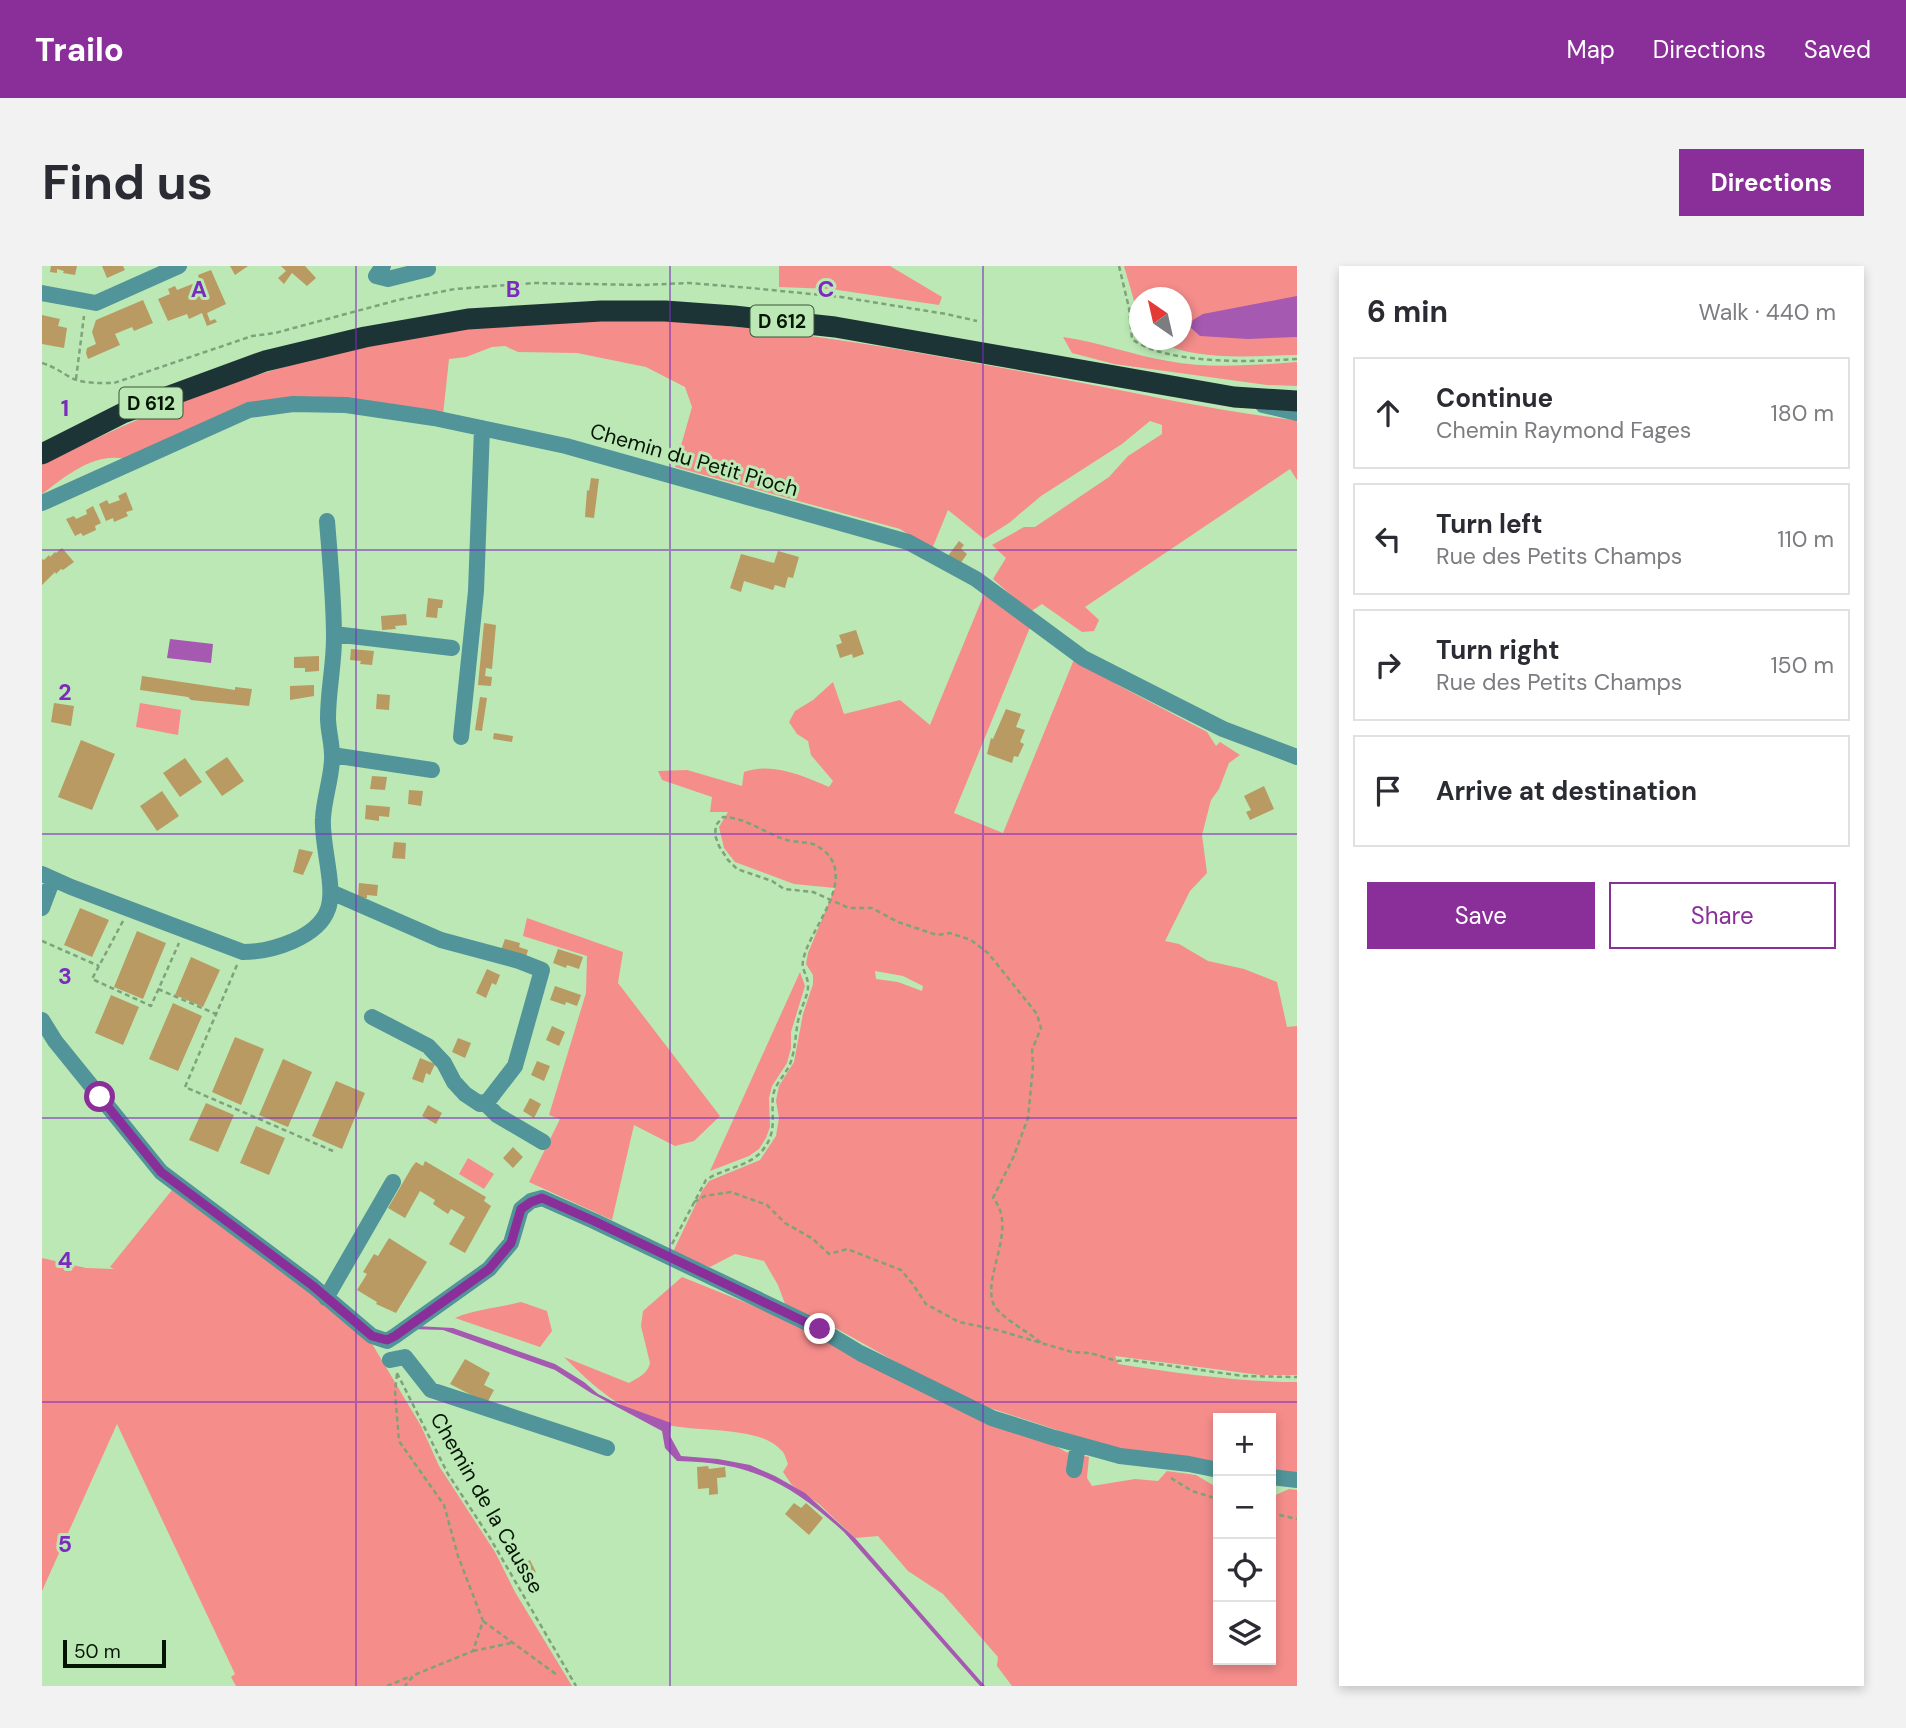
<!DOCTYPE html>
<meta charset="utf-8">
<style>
:root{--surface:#fff;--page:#f2f2f3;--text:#2b2b33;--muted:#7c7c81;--line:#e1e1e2;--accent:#8a2e99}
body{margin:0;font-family:"DM Sans",sans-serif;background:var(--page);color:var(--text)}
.controls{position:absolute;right:21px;bottom:21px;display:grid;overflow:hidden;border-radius:0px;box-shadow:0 4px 10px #0003}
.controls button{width:63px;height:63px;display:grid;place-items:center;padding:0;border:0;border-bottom:2px solid var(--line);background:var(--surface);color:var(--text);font:35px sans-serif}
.compass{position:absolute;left:1087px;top:21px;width:63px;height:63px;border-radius:50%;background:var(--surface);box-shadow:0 4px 10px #0003;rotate:326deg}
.scale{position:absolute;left:21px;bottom:18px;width:103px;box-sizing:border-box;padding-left:7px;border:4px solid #051504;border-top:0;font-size:19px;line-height:24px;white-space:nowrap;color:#051504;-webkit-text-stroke:5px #bbe8b5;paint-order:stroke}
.stop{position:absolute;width:21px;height:21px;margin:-16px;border:5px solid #8a2e99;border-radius:50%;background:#fff}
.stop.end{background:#8a2e99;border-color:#fff;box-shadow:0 2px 7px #0008}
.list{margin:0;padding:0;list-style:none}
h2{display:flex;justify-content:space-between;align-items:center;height:91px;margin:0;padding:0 28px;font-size:30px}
h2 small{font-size:23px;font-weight:400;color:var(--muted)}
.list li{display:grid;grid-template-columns:46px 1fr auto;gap:21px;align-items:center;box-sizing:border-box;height:112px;margin:0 14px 14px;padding:0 14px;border:2px solid var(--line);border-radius:0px}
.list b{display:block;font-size:26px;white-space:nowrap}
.list p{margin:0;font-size:23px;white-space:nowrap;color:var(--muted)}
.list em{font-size:23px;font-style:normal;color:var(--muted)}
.actions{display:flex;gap:14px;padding:21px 28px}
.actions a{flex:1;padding:16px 0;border:2px solid var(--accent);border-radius:0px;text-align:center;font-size:24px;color:var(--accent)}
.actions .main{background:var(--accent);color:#fff}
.icon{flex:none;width:38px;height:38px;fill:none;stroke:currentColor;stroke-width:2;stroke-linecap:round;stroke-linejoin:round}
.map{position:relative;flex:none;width:1255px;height:1420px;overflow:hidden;border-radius:0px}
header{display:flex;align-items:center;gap:42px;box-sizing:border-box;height:98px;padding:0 35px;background:var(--accent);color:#fff}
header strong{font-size:33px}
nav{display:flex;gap:38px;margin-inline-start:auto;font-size:24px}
.intro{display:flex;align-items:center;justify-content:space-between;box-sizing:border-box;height:168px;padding:0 42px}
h1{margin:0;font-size:49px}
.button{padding:18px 32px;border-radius:0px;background:var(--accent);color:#fff;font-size:24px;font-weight:700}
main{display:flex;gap:42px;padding:0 42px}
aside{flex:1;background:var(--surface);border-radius:0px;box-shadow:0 4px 10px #0003}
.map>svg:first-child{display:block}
.green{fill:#f58d8b;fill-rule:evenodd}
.water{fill:#a559b1}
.building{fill:#b99a62}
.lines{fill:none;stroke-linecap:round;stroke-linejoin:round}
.path{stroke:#7fa27a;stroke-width:2.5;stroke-dasharray:5 3.5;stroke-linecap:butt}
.minor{stroke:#519499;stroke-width:16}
.highway{stroke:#1c3436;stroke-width:21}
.route{stroke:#8a2e99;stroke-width:9}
.grid{fill:none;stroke:#7b2cbf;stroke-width:2;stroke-opacity:0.55}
.labels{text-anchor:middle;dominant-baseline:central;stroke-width:6;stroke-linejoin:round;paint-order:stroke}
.shield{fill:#bbe8b5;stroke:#3c5439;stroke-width:2}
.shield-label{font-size:19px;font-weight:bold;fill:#051504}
.street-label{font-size:21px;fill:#051504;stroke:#bbe8b5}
.grid-label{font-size:23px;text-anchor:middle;font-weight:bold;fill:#7b2cbf;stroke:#bbe8b5;stroke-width:6;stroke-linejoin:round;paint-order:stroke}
</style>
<header>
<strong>Trailo</strong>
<nav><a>Map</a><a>Directions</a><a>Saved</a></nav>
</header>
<div class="intro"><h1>Find us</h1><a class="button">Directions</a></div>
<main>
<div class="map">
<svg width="1255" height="1420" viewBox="0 0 1255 1420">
<rect width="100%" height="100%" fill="#bbe8b5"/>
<path class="green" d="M 737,0 L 848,0 L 900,31 L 897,39 L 789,23 L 737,21 Z
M 1082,0 L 1255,0 L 1255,89 C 1205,90 1157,96 1111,74 L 1140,74 L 1140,32 L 1098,32 L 1097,52 Z
M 614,54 C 758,63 899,90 1040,117 C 1111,130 1183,147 1255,154 L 1255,214 L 1248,203 L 1043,341 L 1057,354 L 1052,365 L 1040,366 L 1000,338 L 988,346 L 951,313 L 964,292 L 950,279 L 982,261 L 993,261 L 1067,211 L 1086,190 L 1120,168 L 1120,159 L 1108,155 L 1080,178 L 999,230 L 967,257 L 942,273 L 906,244 L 890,283 L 858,263 L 633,201 L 650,141 L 643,121 L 604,101 L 535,87 L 476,86 L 463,80 L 450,81 L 424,91 L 407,93 L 401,149 L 236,136 L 83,193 C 52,186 24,210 0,228 L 0,199 C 143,125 299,73 460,59 C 511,55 562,55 614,54 Z
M 1021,71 C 1057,76 1090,89 1126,95 C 1168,103 1212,99 1255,96 L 1255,120 L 1225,119 L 1072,98 L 1030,87 Z
M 943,326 L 989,359 L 912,547 L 961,567 L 1033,391 L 1076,419 L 1165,466 L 1174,480 L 1178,476 L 1198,489 L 1187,497 L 1177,523 L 1169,534 L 1160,569 L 1165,607 L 1148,625 L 1123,675 L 1137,678 L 1166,695 L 1202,703 L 1235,716 L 1245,761 L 1255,760 L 1255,1109 L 1218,1109 L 1073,1090 L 1076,1098 C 1135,1107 1195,1116 1255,1116 L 1255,1210 L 1229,1207 L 1229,1152 L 1176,1152 L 1176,1200 L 1079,1185 L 945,1141 L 888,1115 L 790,1060 L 745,1043 L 736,1019 L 722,995 L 693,988 L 668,1001 L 630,988 L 660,925 L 667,915 L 718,894 L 734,870 L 737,852 L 734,835 L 737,820 L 752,796 L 761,748 L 771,718 L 771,709 L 764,698 L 766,687 L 793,622 L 752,618 L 693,596 L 682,582 L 677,561 L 686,546 L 668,546 L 670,531 L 620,514 L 616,505 L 645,504 L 700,520 L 702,506 C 731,496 761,510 787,521 L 791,515 L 769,489 L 766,475 L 755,468 L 747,456 L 753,445 L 771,434 L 791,416 L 802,448 L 858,434 L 888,459 ZM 833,705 L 861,710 L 881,720 L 880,725 L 856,716 L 834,713 Z
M 98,437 L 139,444 L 136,469 L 94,461 Z
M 485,652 L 581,686 L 576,717 L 678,850 L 652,875 L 633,880 L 592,859 L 570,954 L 487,916 L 518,853 L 507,849 L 544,727 L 545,690 L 481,670 Z
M 758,706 L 763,720 L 749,766 L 749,782 L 745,797 L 730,820 L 727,832 L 728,861 L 724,872 L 717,883 L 707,890 L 668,905 Z
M 426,892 L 452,908 L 442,923 L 417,908 Z
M 130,924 L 284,1039 L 329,1076 L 379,1160 L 397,1200 L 453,1286 L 473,1326 L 530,1420 L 194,1420 L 189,1411 L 193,1408 L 75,1158 L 0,1325 L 0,992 L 44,1002 L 72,1003 L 68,1001 Z
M 640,1011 L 769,1063 L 997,1170 L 1024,1186 L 1047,1191 L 1045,1212 L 1050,1220 L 1093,1213 L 1116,1215 L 1125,1205 L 1154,1209 L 1176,1222 L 1176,1394 L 1229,1394 L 1229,1231 L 1247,1223 L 1255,1224 L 1255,1420 L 970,1420 L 955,1400 L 956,1391 L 901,1328 L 866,1305 L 836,1270 L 813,1272 L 777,1238 L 750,1219 L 741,1206 L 746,1198 C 744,1193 743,1187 739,1184 C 715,1158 652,1168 619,1157 C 578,1144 552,1121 522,1091 L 587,1117 C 595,1112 606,1108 608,1097 L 599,1060 L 601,1045 Z
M 479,1036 L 505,1045 L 510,1065 L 498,1081 L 413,1052 C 434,1043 456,1042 479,1036 Z"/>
<path class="water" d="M 1255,30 L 1255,71 L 1206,73 L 1158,70 L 1148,61 L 1151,54 L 1161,48 Z
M 128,373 L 171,378 L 169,397 L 125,392 Z
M 374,1060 L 411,1062 L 513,1098 L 542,1116 L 556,1128 L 574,1137 L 629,1157 L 628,1170 L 639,1190 L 676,1193 L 708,1199 L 733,1210 L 763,1227 L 813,1272 L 943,1420 L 938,1420 L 802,1266 C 748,1217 709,1196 635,1195 L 623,1182 L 620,1165 L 549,1127 L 513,1104 L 401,1064 L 368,1063 Z"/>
<path class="building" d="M 9,0 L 35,0 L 33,9 L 21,7 L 22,5 L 15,3 L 15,7 L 8,6 Z
M 60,0 L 81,0 L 83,4 L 65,12 Z
M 188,0 L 206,0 L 193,9 Z
M 239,0 L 263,0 L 274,12 L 265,20 L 250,7 L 242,18 L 236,12 L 244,5 Z
M 169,4 L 184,38 L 165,47 L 168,55 L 173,53 L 175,56 L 165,60 L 160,47 L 147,53 L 145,48 L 126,55 L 116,33 L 128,28 L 126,23 L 133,20 L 135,24 L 158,15 L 156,9 Z
M 101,34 L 111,57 L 92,65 L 90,61 L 73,68 L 78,79 L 46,93 L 44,87 L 45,82 L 54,78 L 50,66 L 54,54 Z
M 0,49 L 18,53 L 16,60 L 25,62 L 22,82 L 0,78 Z
M 549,212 L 557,213 L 552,252 L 543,251 L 545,224 L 547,225 Z
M 84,226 L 91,244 L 84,246 L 86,250 L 72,256 L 71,252 L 64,255 L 57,238 L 65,234 L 67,238 L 78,234 L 76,230 Z
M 51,240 L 59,257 L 53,260 L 54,264 L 41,270 L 39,267 L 33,270 L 24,253 L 32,250 L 34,253 L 45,248 L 44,244 Z
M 917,275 L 922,279 L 919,283 L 925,288 L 918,298 L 906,290 Z
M 20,282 L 32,296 L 21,304 L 19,303 L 14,308 L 13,306 L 0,319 L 0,293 L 2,294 L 7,289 L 8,291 L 13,286 L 14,287 Z
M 736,285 L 757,291 L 751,312 L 746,311 L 743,322 L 733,319 L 731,324 L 702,315 L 699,326 L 688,322 L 699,288 L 732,297 Z
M 386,332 L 401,334 L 400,342 L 396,342 L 395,352 L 384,351 Z
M 364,348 L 365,359 L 353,360 L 354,363 L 340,364 L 339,350 Z
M 442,357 L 454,359 L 450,403 L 444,402 L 443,410 L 450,411 L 449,420 L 436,419 Z
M 814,364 L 822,388 L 811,392 L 810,388 L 798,392 L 794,379 L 800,377 L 797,369 Z
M 309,383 L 332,385 L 330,399 L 318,398 L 319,395 L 308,394 Z
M 277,390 L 277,405 L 263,406 L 263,402 L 252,402 L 252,391 Z
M 100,410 L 193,424 L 193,421 L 210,423 L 207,440 L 149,434 L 146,431 L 98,424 Z
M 272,419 L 272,430 L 248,434 L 248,420 Z
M 335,428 L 348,429 L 347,444 L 334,443 Z
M 438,431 L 445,432 L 440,465 L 433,464 Z
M 12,437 L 32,440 L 29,460 L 9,456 Z
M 964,443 L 979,448 L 974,461 L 983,464 L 978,476 L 982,478 L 976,491 L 972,490 L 970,497 L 945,488 L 949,472 L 951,473 Z
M 452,467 L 471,470 L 470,476 L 451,473 Z
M 39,474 L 73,488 L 50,544 L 16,531 Z
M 185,491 L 202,515 L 180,530 L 163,506 Z
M 143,492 L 160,516 L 138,531 L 121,507 Z
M 330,510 L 345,511 L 343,524 L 328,523 Z
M 1222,520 L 1232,543 L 1208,554 L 1204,546 L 1209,544 L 1202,530 Z
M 367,524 L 381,525 L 379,540 L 366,538 Z
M 120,525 L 137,550 L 115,565 L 98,540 Z
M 324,539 L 348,541 L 347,551 L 337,550 L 337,555 L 323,553 Z
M 352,576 L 364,577 L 363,593 L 350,592 Z
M 257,583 L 271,586 L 261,609 L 251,606 Z
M 317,617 L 336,619 L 335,630 L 325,629 L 325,632 L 316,632 Z
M 38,642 L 67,654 L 50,691 L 22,679 Z
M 95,665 L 124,677 L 101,733 L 72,721 Z
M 463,673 L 478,677 L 477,681 L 486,684 L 484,691 L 459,684 Z
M 516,683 L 541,691 L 537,703 L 525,699 L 524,702 L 511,697 Z
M 149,691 L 178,704 L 161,741 L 133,729 Z
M 445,703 L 458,709 L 454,719 L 450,717 L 444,732 L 434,727 Z
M 513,720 L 539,729 L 535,740 L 524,736 L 523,739 L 508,734 Z
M 69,729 L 97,741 L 81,779 L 53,767 Z
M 131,737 L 160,750 L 136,805 L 107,793 Z
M 510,760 L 523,766 L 517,780 L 504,774 Z
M 193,771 L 222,783 L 199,839 L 170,826 Z
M 416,772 L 429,777 L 423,792 L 410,786 Z
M 378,792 L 393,798 L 388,809 L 384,807 L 381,817 L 370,813 Z
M 241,793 L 270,806 L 246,861 L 217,849 Z
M 495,795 L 508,800 L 502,815 L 489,809 Z
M 294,815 L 323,827 L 300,883 L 270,870 Z
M 488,832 L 499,838 L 492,852 L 481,845 Z
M 164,837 L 192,849 L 176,886 L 147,874 Z
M 386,839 L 400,847 L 394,858 L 380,850 Z
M 214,860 L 243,872 L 227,909 L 198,897 Z
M 471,881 L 481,891 L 471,902 L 461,892 Z
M 383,895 L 444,931 L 442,935 L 449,940 L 423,987 L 407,978 L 423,951 L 409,943 L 406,948 L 391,938 L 393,934 L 378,925 L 363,952 L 346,942 L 370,901 L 374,896 L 381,900 Z
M 347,972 L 385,996 L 354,1047 L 334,1038 L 335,1036 L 315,1024 L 325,1008 L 321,1006 L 332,988 L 336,990 Z
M 423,1093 L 448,1107 L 442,1119 L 452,1124 L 445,1137 L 408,1118 Z
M 666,1200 L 667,1203 L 683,1201 L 684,1211 L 675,1212 L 676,1228 L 667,1229 L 667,1222 L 656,1223 L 655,1201 Z
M 752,1237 L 759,1242 L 764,1237 L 781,1252 L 767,1269 L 743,1248 Z
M 488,1294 L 494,1306 L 481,1313 L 475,1301 Z"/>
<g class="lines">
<path class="path" d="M 1077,0 L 1087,42 L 1090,73 C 1124,99 1213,96 1255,93
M 0,97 C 12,101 16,104 26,110 C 38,118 58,117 72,117 L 210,70 L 233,67 L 356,34 L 413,23 L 492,17 L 600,19 L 647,17 L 709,22 L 799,31 L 904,48 L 935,55
M 34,113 L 42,50
M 81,655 L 50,713 L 109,740 L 137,677
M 0,675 L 57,700
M 195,699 L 143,821 L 291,885
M 116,723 L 174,748
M 652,936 L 663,930 L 689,926 L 725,939 L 743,957 L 771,973 L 787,988 L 805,983 L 859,1004 L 870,1017 L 884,1038 L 917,1056 L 955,1064 L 1030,1086 L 1048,1087 L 1075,1095 L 1088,1094 L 1201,1110 L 1255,1111
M 630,978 L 664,914 C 683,901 710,901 723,881 C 735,864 729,849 731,830 C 733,817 743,810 748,798 C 754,783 753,766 757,751 C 759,741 766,730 766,721 C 767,711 759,704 761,695 C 766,665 809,622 788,591 C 785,586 776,580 771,578 C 763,576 754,576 745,574 C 723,568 704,551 681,551 L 674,559 L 673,569 L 677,580 L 686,594 L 695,603 L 730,615 L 742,623 L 771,626 L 807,642 L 830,642 L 856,656 L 895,669 L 908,667 L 929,674 L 946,687 L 995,748 L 999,762 L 990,784 L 991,800 L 986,852 L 971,892 L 951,932 C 977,962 939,1012 952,1039 C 959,1052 987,1066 999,1077
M 355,1107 L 406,1208 L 448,1272 L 534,1420
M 355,1108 L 353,1126 L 357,1175 L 402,1239 L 416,1290 L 441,1355 L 431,1385 L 372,1409 L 363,1420
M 1129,1212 L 1150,1225 L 1176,1233
M 1229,1247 L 1255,1253
M 441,1355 L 515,1409
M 431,1385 L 469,1377
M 345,1420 L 369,1410"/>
<path class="minor" d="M 341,0 L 334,10 L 346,13 L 386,3 L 385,0
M 0,27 L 54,37 L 137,0
M 1221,139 L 1255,147
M 0,237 L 207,144 L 251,138 L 304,139 L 392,152 L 524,180 L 866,276 L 934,313 L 1041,392 L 1181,463 L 1255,491
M 292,368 L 410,382
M 419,471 L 434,325 L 440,162
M 290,489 L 390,504
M 0,608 L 29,621 L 201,686 C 229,686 276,672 286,643 C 294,621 279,578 281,552 C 282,533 289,514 290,494 C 291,480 286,466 286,452 C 286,425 292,399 292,372 C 292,333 288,293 285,255
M 289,626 L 399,674 L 477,695 L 500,704 L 473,800 L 446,835 L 438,838 L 423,828 L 412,816 L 402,797 L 386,780 L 330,751
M 0,642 L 11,613
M 0,754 L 13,775 L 119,906 L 271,1020 L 330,1070 L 345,1075 L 353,1070 L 447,1003 L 469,977 L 479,943 L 489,935 L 500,932 L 552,955 L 778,1063 L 818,1087 L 950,1152 L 1013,1172 L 1078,1190 L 1147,1198 L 1176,1204
M 442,836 L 455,849 L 501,876
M 284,1032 L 351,916
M 348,1094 L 363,1091 L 389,1124 L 565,1182
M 1032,1204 L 1036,1179
M 1229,1211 L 1255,1214"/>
<path class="highway" d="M 0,188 L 81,147 L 223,95 L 323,71 L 426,53 L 559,45 L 623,45 L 692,50 L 793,61 L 1192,131 L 1255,135"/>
</g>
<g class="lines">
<path class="route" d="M 58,831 L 119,906 L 271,1020 L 330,1070 L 345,1074 L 353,1070 L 447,1003 L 469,977 L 479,943 L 489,936 L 500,932 L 552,955 L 778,1063"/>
</g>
<path class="grid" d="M 314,0 L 314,1420M 628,0 L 628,1420M 941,0 L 941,1420M 0,284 L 1255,284M 0,568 L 1255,568M 0,852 L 1255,852M 0,1136 L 1255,1136"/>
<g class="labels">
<g class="shield">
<rect x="708.5" y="39.5" width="63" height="31" rx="5"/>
<rect x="77.5" y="121.5" width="63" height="31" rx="5"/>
</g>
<g class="shield-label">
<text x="740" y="55">D 612</text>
<text x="109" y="137">D 612</text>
</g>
<g class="street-label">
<text transform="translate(652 194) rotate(16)">Chemin du Petit Pioch</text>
<text transform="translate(445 1237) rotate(60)">Chemin de la Causse</text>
</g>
</g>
<g class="grid-label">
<text x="157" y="31">A</text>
<text x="471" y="31">B</text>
<text x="784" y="31">C</text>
<text x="23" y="150">1</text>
<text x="23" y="434">2</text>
<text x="23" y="718">3</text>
<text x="23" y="1002">4</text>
<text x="23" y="1286">5</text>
</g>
</svg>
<div class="controls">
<button>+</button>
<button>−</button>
<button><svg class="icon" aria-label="locate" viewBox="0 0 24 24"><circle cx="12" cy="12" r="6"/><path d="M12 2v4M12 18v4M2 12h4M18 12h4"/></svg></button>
<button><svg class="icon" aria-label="layers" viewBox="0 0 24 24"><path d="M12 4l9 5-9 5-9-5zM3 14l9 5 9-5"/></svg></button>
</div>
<svg class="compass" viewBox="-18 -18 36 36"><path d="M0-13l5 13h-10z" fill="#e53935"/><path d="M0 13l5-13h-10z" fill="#7c7c81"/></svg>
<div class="scale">50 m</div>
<div class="stop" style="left:58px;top:831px"></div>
<div class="stop end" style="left:778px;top:1063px"></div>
</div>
<aside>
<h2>6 min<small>Walk · 440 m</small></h2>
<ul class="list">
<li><svg class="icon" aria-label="ahead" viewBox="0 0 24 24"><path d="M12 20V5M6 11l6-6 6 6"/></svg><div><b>Continue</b><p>Chemin Raymond Fages</p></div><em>180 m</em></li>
<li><svg class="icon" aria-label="left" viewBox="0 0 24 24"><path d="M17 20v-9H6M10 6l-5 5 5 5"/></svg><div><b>Turn left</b><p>Rue des Petits Champs</p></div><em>110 m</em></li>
<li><svg class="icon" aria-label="right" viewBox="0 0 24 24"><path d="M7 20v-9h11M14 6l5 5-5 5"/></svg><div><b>Turn right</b><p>Rue des Petits Champs</p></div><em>150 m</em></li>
<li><svg class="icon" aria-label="arrive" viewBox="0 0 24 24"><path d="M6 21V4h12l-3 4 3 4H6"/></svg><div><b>Arrive at destination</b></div></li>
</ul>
<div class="actions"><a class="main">Save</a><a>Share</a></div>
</aside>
</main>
